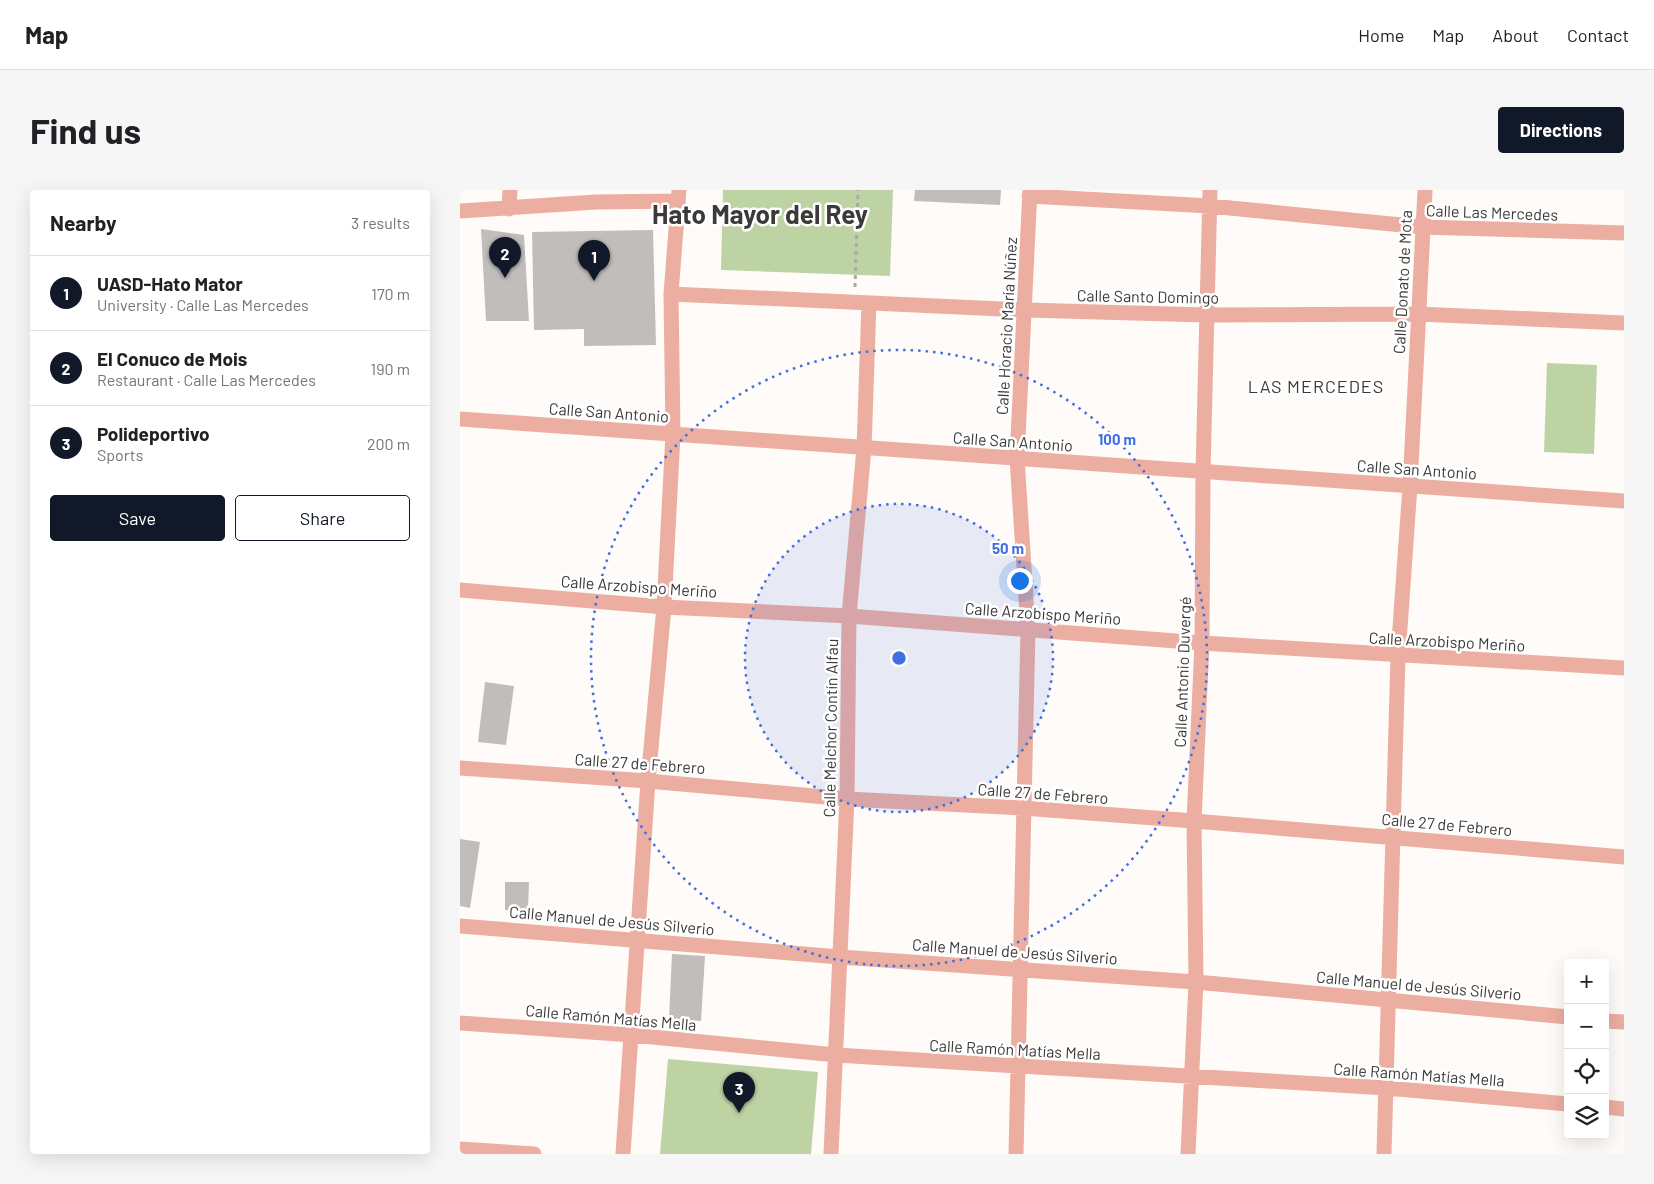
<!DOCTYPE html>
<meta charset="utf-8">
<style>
:root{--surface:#fff;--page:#f6f6f6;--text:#202124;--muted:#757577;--line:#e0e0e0;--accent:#111827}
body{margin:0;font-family:Barlow,sans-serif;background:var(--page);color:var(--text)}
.controls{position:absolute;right:15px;bottom:15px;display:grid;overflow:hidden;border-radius:5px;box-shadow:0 5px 20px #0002}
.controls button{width:45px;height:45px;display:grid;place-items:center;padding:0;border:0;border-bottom:1px solid var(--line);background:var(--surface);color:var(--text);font:25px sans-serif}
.you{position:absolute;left:559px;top:390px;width:18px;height:18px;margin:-12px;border:4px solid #fff;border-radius:50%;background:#1a73e8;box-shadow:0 0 0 8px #1a73e833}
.badge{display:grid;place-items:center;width:32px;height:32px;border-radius:50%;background:var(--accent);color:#fff;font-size:16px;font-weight:700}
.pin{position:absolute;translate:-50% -41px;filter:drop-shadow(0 1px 2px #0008)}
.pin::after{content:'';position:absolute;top:26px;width:18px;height:15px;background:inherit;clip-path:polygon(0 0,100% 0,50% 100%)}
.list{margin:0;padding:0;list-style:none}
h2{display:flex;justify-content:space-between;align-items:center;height:65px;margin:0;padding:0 20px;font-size:21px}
h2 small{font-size:16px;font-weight:400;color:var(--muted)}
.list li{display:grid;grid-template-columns:32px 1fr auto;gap:15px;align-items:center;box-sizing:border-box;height:75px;padding:0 20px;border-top:1px solid var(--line)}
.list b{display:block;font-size:19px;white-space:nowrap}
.list p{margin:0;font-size:16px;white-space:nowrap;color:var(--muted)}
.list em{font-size:16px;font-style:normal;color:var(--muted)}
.actions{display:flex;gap:10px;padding:15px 20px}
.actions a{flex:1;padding:11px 0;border:1px solid var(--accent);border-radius:5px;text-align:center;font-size:18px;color:var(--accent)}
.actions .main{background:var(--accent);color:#fff}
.icon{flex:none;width:28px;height:28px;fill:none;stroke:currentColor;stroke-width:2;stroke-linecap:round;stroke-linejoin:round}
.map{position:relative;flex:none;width:1164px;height:964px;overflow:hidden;border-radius:5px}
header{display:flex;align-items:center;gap:30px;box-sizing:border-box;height:70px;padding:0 25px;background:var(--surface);border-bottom:1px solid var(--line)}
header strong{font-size:24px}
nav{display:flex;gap:28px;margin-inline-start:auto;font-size:18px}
.intro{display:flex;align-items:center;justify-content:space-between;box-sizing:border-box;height:120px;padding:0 30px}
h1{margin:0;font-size:35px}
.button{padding:12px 22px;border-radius:5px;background:var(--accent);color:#fff;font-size:18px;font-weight:700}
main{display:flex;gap:30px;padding:0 30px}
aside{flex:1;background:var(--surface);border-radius:5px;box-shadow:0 5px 20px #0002}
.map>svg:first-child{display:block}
.green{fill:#bed3a4}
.building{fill:#c0bdbb}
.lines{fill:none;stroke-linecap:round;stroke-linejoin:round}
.path{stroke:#aba9a7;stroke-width:3;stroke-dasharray:4 4;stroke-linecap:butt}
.street{stroke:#ecaea0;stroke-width:15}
.ring{fill:none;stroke:#3f6fe0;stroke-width:2.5;stroke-dasharray:2.5 5}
.labels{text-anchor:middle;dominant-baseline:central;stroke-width:5;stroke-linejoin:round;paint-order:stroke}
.street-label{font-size:16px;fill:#3b3a39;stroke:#fff}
.neighbourhood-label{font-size:18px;letter-spacing:1px;fill:#3b3a39;stroke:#fff}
.town-label{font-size:26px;font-weight:bold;fill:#3b3a39;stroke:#fff}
.centre{fill:#3f6fe0;stroke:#fff;stroke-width:2.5}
.ring-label{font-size:15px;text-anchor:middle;font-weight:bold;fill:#3f6fe0;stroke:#fff;stroke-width:5;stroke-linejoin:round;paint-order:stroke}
</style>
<header>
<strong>Map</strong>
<nav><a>Home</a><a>Map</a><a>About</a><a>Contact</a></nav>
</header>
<div class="intro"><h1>Find us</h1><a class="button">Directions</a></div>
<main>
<aside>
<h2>Nearby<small>3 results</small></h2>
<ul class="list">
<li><span class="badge">1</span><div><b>UASD-Hato Mator</b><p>University · Calle Las Mercedes</p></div><em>170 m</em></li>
<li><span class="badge">2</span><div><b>El Conuco de Mois</b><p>Restaurant · Calle Las Mercedes</p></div><em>190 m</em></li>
<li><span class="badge">3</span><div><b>Polideportivo</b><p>Sports</p></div><em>200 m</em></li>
</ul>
<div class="actions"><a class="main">Save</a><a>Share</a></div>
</aside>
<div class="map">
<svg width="1164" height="964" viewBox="0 0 1164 964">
<rect width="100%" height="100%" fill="#fefbf8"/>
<path class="green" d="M 263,0 L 433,0 L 430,86 L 261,80 Z
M 1087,173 L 1137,175 L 1134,264 L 1084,262 Z
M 208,869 L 358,882 L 351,964 L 200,964 Z"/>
<path class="building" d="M 455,0 L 541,0 L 540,15 L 454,11 Z
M 21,39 L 64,45 L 69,131 L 26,131 Z
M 193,40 L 196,155 L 124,156 L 124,139 L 74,140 L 72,42 Z
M 25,492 L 54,496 L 46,555 L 18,552 Z
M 0,649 L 20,652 L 10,718 L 0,716 Z
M 45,692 L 69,692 L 68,721 L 45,720 Z
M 212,764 L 245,766 L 241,831 L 209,829 Z"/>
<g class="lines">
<path class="path" d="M 395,97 L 398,0"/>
<path class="street" d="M 569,6 L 750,16 L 962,37 L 1164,43
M 49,19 L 50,0
M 0,21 L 136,12 L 218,11
M 211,104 L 566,120 L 746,125 L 958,124 L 1164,133
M 0,229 L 1164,311
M 0,400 L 204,417 L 389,426 L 742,453 L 1164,478
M 0,578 L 188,591 L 387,609 L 563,618 L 734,631 L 1164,667
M 0,736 L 380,767 L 736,792 L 1108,827
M 1145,831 L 1164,832
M 0,833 L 172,845 L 376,865 L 927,898 L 1108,914
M 1145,917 L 1164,919
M 0,959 L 74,964
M 163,964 L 188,591 L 204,417 L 213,244 L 211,104 L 219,0
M 371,964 L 387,609 L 389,426 L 404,258 L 409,113
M 556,964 L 568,440 L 557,268 L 570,0
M 728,964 L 736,792 L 734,631 L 742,453 L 743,282 L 750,0
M 924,964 L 938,466 L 950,296 L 965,0"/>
</g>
<circle cx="439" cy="468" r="154" fill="#3f6fe0" fill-opacity=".12"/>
<g class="ring">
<circle cx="439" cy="468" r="154"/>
<circle cx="439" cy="468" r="308"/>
</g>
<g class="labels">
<g class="street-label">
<text transform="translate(1032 22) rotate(2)">Calle Las Mercedes</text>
<text transform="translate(942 92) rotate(-87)">Calle Donato de Mota</text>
<text transform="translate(688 106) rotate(1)">Calle Santo Domingo</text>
<text transform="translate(546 136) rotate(-87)">Calle Horacio María Núñez</text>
<text transform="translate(149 222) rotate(4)">Calle San Antonio</text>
<text transform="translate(553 251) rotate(4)">Calle San Antonio</text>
<text transform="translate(957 279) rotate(4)">Calle San Antonio</text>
<text transform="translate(179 396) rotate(4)">Calle Arzobispo Meriño</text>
<text transform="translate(583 423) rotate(4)">Calle Arzobispo Meriño</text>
<text transform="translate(987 451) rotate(3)">Calle Arzobispo Meriño</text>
<text transform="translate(722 482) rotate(-88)">Calle Antonio Duvergé</text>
<text transform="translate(370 538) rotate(-89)">Calle Melchor Contín Alfau</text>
<text transform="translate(180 573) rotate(4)">Calle 27 de Febrero</text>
<text transform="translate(583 603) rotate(4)">Calle 27 de Febrero</text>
<text transform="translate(987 634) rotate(5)">Calle 27 de Febrero</text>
<text transform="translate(152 730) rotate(5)">Calle Manuel de Jesús Silverio</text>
<text transform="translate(555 761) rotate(4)">Calle Manuel de Jesús Silverio</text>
<text transform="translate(959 795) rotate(5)">Calle Manuel de Jesús Silverio</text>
<text transform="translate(151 827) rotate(5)">Calle Ramón Matías Mella</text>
<text transform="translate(555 859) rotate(3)">Calle Ramón Matías Mella</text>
<text transform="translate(959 884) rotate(4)">Calle Ramón Matías Mella</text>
</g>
<g class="neighbourhood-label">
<text x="856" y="196">LAS MERCEDES</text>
</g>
<g class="town-label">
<text x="300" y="23">Hato Mayor del Rey</text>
</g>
</g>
<circle cx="439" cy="468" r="8" class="centre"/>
<g class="ring-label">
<text x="657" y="255">100 m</text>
<text x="548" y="364">50 m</text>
</g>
</svg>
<div class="controls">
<button>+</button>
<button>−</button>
<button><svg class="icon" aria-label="locate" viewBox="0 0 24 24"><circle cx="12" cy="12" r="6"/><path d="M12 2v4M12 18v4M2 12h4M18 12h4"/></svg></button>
<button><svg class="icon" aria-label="layers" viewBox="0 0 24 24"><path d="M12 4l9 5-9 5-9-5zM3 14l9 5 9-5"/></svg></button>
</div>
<div class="you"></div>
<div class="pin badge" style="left:134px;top:91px">1</div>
<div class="pin badge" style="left:45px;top:88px">2</div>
<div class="pin badge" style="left:279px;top:923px">3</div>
</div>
</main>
